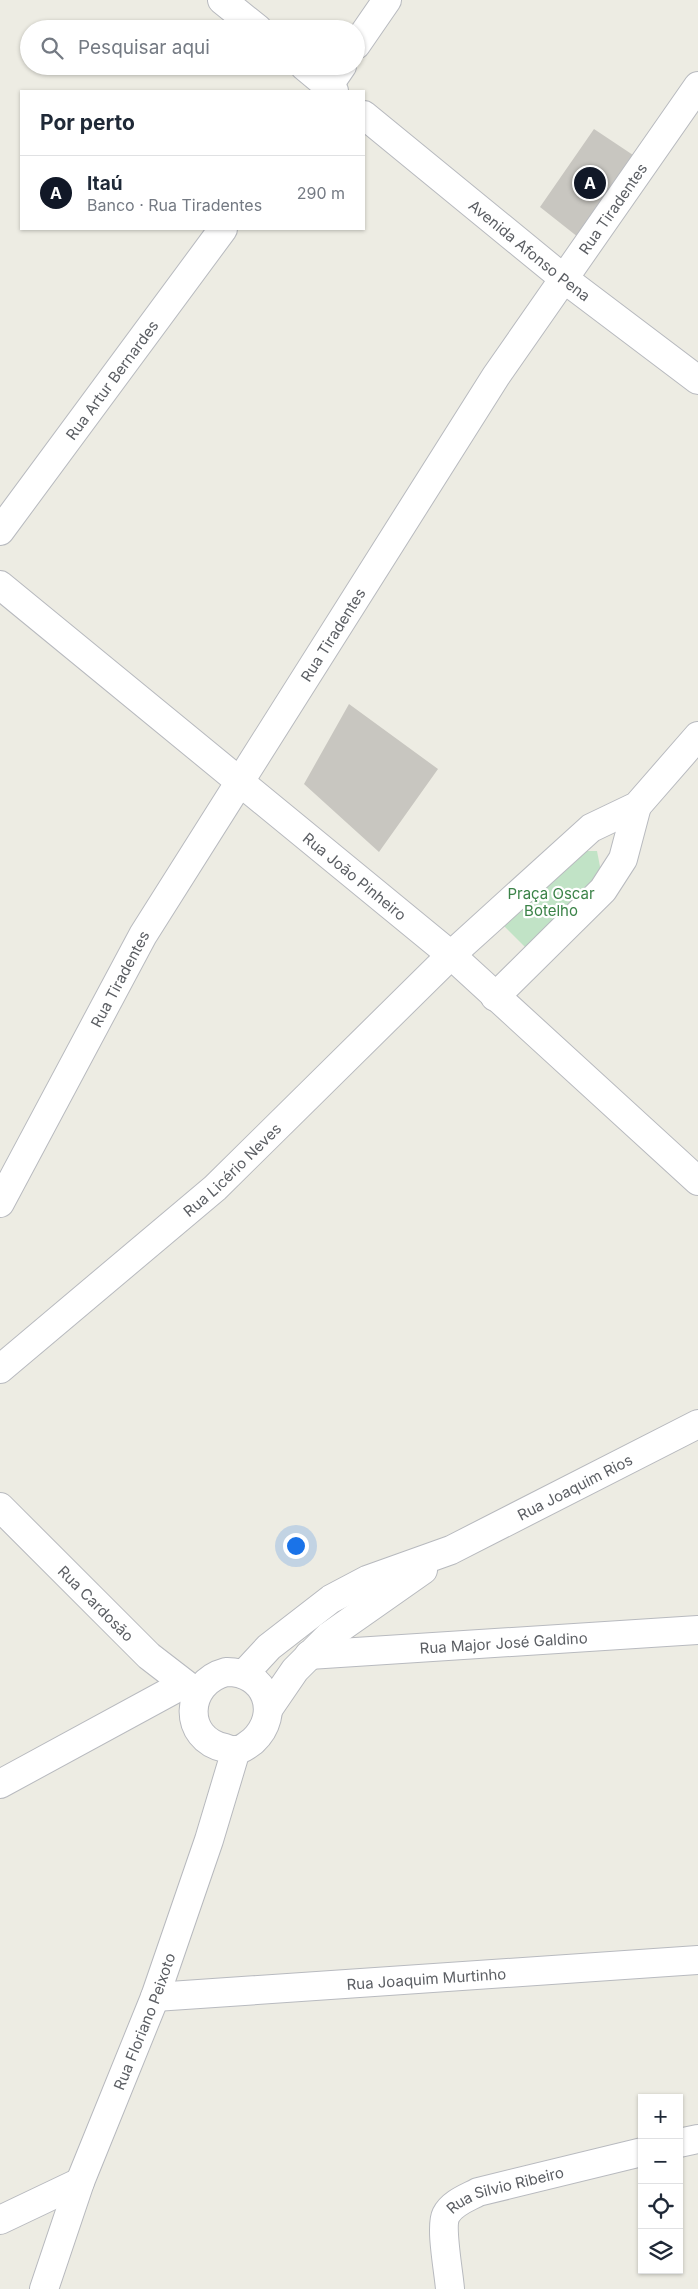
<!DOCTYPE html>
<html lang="pt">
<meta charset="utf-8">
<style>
:root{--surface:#fff;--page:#f6f6f7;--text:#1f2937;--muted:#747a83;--line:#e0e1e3;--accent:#111827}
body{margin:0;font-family:Inter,sans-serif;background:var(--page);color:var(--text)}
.controls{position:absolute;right:15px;bottom:15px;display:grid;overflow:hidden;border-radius:0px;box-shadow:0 1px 4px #0004}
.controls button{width:45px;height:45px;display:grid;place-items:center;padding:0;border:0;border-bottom:1px solid var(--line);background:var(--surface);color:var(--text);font:25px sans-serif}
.you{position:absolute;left:295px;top:1545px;width:18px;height:18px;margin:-12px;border:4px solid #fff;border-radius:50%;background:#1a73e8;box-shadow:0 0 0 8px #1a73e833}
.badge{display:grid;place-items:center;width:32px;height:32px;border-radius:50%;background:var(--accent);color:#fff;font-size:16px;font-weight:700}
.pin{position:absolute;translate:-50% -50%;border:2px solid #fff;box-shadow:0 1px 5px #0006}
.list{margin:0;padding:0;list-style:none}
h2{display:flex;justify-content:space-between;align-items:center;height:65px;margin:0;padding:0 20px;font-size:21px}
h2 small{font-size:16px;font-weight:400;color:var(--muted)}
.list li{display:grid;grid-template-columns:32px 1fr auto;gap:15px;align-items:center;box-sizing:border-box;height:75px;padding:0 20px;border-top:1px solid var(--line)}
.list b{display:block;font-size:19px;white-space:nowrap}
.list p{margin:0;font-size:16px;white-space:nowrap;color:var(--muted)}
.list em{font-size:16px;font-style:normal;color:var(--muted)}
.icon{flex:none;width:28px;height:28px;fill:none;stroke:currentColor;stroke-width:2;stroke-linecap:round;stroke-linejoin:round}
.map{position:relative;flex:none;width:698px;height:2289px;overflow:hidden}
.search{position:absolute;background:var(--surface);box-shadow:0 1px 4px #0004;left:20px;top:20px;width:345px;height:55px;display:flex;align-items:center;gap:12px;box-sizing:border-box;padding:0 18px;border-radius:28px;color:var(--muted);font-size:19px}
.panel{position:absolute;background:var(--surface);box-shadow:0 1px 4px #0004;left:20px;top:90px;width:345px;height:140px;border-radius:0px}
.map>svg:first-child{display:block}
.green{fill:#c1e3c6}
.building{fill:#c8c6c0}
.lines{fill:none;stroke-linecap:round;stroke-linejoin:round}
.minor-casing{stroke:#b8babf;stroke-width:30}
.tertiary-casing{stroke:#b8babf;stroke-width:30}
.secondary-casing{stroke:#b7b9be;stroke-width:30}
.minor{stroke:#fff;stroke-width:28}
.tertiary{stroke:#fff;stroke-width:28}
.secondary{stroke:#fff;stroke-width:28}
.labels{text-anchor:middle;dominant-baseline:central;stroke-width:4.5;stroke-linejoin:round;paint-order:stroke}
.street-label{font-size:15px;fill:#5b5e63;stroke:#fff}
.park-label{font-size:15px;fill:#3b8348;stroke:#fff}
</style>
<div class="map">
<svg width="698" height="2289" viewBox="0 0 698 2289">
<rect width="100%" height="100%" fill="#edece3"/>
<path class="green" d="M 569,851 L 597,851 L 603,882 L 532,954 L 499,921 Z"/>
<path class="building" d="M 594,129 L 639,159 L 583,241 L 540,207 Z
M 349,704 L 438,769 L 379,852 L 304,784 Z"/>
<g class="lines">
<g class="minor-casing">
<g id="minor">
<path id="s1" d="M 0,1203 L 143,935 L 496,376 L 698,86"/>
<path id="s2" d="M 0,1369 L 215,1188 L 451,955"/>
<path id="s3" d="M 309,1655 L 698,1630"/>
<path id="s4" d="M 155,1997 L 698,1960"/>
<path d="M 679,2143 L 698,2139"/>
<path d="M 0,2220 L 80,2182"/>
<path id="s5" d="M 450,2289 C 449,2274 440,2227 446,2215 C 452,2203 467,2198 478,2192 L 642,2152"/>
</g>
</g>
<g class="tertiary-casing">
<g id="tertiary">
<path d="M 356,45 L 387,0"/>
<path d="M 325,91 L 342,66"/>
<path id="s6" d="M 0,531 L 223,229"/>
<path d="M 451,955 L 591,828 L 637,806 L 698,736"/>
<path d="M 495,997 L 603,890 L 623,859 L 637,806"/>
<path id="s7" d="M 0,1507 L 149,1656 L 197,1693"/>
<path d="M 0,1784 L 184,1684"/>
</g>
</g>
<g class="secondary-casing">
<g id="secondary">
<path d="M 222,0 L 258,29"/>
<path d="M 304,66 L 334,91"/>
<path id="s8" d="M 364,115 L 563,278 L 698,380"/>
<path id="s9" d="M 0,585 L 451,955 L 698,1181"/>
<path d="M 226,1672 C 266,1671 282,1714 253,1741 C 249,1744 242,1750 236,1750 C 233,1751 228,1749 225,1748 C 182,1739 184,1683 226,1672 Z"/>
<path id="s10" d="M 244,1674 L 269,1647 L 331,1599 L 367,1580 L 451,1550 L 698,1424"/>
<path d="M 269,1708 L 295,1670 L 329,1636 L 423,1570"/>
<path id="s11" d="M 44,2289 L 80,2182 L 155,1997 L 209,1840 L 236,1750"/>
</g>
</g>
<use href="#minor" class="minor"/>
<use href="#tertiary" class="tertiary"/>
<use href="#secondary" class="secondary"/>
</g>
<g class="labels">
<g class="street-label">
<text stroke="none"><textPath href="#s1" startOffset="1169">Rua Tiradentes</textPath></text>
<text stroke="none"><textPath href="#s8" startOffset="214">Avenida Afonso Pena</textPath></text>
<text stroke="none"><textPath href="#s6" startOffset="188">Rua Artur Bernardes</textPath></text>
<text stroke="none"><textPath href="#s1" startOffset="659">Rua Tiradentes</textPath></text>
<text stroke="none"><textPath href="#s9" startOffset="459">Rua João Pinheiro</textPath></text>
<text stroke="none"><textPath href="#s1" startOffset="254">Rua Tiradentes</textPath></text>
<text stroke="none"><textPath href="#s2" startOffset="306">Rua Licério Neves</textPath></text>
<text stroke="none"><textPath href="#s10" startOffset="384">Rua Joaquim Rios</textPath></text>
<text stroke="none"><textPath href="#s7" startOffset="136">Rua Cardosão</textPath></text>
<text stroke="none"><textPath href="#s3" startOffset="195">Rua Major José Galdino</textPath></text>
<text stroke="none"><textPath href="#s4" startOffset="272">Rua Joaquim Murtinho</textPath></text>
<text stroke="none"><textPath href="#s11" startOffset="286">Rua Floriano Peixoto</textPath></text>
<text stroke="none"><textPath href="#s5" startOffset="141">Rua Silvio Ribeiro</textPath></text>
</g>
<g class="park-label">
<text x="551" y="893">Praça Oscar<tspan x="551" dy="17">Botelho</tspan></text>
</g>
</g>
</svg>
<div class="controls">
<button>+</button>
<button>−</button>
<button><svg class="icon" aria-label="locate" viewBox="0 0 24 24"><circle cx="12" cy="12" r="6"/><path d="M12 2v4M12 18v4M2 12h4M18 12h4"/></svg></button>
<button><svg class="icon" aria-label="layers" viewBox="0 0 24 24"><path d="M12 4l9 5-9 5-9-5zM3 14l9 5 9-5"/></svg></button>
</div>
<div class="you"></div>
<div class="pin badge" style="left:590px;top:183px">A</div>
<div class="search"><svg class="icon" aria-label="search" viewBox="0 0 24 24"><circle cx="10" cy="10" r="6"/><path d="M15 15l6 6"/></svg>Pesquisar aqui</div>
<section class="panel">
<h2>Por perto<small></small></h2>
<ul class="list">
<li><span class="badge">A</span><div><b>Itaú</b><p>Banco · Rua Tiradentes</p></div><em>290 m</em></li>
</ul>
</section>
</div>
